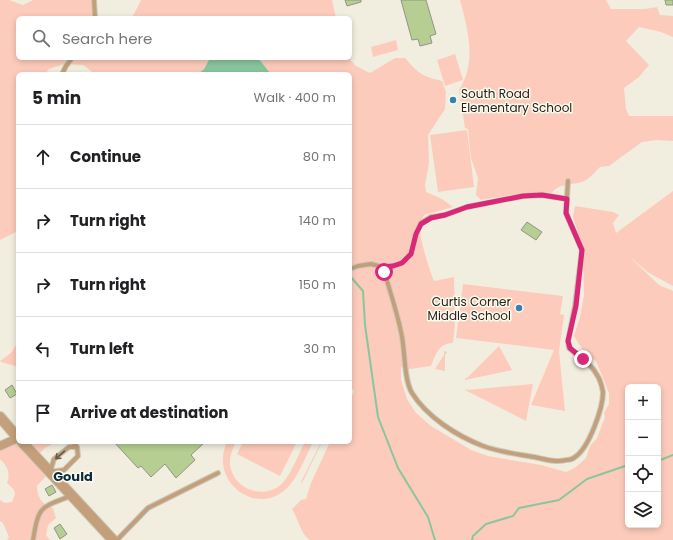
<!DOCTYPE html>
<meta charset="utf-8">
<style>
:root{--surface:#fff;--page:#f6f6f6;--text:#202124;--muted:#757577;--line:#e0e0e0}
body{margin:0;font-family:Poppins,sans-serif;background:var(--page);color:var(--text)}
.controls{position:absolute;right:12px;bottom:12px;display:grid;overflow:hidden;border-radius:6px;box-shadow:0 2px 6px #0003}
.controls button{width:36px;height:36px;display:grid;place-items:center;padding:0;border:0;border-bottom:1px solid var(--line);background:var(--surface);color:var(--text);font:20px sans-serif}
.stop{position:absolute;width:12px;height:12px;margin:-9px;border:3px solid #db2777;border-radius:50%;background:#fff}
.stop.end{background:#db2777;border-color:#fff;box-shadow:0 1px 4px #0008}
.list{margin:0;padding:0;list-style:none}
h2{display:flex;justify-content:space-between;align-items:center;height:52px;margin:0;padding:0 16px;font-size:17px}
h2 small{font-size:13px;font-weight:400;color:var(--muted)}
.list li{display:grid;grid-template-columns:26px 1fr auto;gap:12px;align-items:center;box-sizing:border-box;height:64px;padding:0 16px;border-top:1px solid var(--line)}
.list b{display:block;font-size:15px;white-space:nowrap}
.list em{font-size:13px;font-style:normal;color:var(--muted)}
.icon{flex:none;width:22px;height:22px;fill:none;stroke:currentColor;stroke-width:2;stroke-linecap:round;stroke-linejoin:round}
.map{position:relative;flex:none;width:673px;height:540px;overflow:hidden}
.search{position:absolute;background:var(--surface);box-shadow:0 2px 6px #0003;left:16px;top:16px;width:336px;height:44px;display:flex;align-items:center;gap:10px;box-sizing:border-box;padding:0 14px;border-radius:6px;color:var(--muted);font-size:15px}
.panel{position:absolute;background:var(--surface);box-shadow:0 2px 6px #0003;left:16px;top:72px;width:336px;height:372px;border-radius:6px}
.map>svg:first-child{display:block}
.green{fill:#fdcbbb;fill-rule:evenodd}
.water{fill:#89c69e}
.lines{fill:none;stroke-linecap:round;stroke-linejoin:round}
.stream{stroke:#89c69e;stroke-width:2}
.building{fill:#b6ce91;stroke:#909589}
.service-casing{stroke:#ccc9bd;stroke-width:6}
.minor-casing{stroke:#ccc9bd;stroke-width:10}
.tertiary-casing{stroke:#ccc9bd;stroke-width:12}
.service{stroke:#c3a07b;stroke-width:4}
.minor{stroke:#c3a07b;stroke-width:8}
.tertiary{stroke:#c3a07b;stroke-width:10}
.oneway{stroke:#6a5a47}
.route{stroke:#db2777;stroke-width:5}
.poi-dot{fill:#367fb3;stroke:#fefbed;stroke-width:1.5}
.labels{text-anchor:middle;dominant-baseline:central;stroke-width:3;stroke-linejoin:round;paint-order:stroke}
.poi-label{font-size:12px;fill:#22211c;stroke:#fefbed;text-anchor:start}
.neighbourhood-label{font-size:13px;font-weight:bold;fill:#082d45;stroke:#fefbed}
</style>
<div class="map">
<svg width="673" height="540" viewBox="0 0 673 540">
<rect width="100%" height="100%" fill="#f1eee0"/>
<path class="green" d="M 0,0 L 9,0 L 23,5 L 33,0 L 94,0 L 93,6 L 99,18 L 18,18 L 18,58 L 210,58 L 204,69 L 198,74 L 95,74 L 83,65 L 64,64 L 49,69 L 45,74 L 18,74 L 18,231 L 0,240 Z
M 141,0 L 332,0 L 336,18 L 132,18 Z
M 460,0 L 606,0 L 611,9 L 645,9 L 657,7 L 660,15 L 673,16 L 673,37 L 661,32 L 639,27 L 626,41 L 649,65 L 639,77 L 624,88 L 626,109 L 629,116 L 673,116 L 673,141 L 657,140 L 642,142 L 609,166 L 600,167 C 596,171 591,177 586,180 C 577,186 558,182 552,193 L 522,195 L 520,194 C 507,196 494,197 481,200 L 476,195 L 478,178 L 471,158 L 468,129 L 465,128 L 459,90 C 477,62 468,30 460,0 Z
M 396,40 L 398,50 L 373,57 L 371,47 Z
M 455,54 L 463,80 L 445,86 L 437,60 Z
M 258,58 L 349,58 L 356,66 L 370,73 L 395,58 L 405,58 C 419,74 422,76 442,81 L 446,92 L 445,109 L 428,135 L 429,163 L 425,185 L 426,192 L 442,199 L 453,207 L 424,215 C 422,219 420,224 420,228 C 419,237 430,272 434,281 L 454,277 L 455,323 L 453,343 C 438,344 436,354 431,366 L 410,369 L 401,367 L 401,380 L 407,399 L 416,413 L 431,426 L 471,450 L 488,456 L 541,465 L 566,472 L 576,467 L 586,458 L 590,446 L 597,438 L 605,417 L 604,413 L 609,404 L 609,393 L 596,361 L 584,352 L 574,336 L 580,317 L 584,295 L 583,262 L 584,251 L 573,217 L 575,206 L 613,212 L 619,215 L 613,223 L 616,233 L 673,191 L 673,286 L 649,273 L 629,256 L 659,285 L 673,291 L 673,540 L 310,540 C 301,535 298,518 292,509 L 301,500 L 306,499 L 311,483 L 330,442 L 350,442 L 350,400 L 354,391 L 350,386 L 350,74 L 271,74 ZM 628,387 L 658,387 L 658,525 L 628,525 Z
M 467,130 L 474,187 L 438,192 L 430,135 Z
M 463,284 L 563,296 L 560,314 L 564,315 L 559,351 L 565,411 L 531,405 L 554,350 L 456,338 Z
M 18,342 L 18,368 C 12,363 6,365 0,361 L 11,353 Z
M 499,346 L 512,370 L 465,380 L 465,378 L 467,378 Z
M 444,351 L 447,352 L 445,355 L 445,371 L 435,369 L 444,355 Z
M 533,384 L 526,421 L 465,390 L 466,389 L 467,390 Z
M 18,442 L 56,442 L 45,448 L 37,456 L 50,472 L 37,486 C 37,497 42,505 53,508 L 56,518 L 48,525 L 46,535 L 50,540 L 7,540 L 9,537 L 3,523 L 0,521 L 0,500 L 5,503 L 12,502 L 15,494 L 14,490 L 7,483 C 11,473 7,466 0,459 L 0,446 Z
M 227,442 L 236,442 C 232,450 228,460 231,469 C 236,489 261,498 278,487 C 290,479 298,454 305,442 L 313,442 C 306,456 297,480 285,490 C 253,517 209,479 227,442 Z
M 243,442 L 297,442 L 280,476 L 237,454 Z
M 321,442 L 322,442 L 302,483 L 301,482 Z"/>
<path class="water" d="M 210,58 L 258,58 L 271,74 L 198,74 L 204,69 Z"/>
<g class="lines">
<path class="stream" d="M 350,276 L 363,291 L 365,325 L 378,417 L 398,468 L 428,517 L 435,540
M 658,461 L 673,455
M 472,540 L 473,536 L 486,524 L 513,516 L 519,508 L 559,500 L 587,479 L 628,465"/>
</g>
<path class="building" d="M 345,0 L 361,0 L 361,2 L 347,6 Z
M 401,0 L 426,0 L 436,34 L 430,36 L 432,43 L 420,46 L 418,39 L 412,40 Z
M 665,0 L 673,0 L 673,5 L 666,5 Z
M 527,222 L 542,232 L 536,240 L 521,230 Z
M 12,385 L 17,394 L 10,398 L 5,390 Z
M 114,442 L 205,442 L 191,455 L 195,460 L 176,478 L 165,464 L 151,477 L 141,466 L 138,468 Z
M 52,485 L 56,492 L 49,496 L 45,489 Z
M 60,524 L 67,534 L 60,539 L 54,528 Z"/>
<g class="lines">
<g class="service-casing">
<path id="service" d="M 94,0 L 95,18
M 62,74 L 66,66 L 72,58
M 383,267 C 389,289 398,314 402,337 C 405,352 404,380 412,393 C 427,417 457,436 483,446 C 499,452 517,454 534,457 C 544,459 556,463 566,460 C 569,460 573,459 575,457 C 589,448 603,408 603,392 C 602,387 600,379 597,375 C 591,363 579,357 569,348 L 568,341 L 575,306 L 582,250 L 566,213 L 568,181
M 350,269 L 358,266 L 371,264 L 383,267 L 393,266 L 402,263 L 411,254 L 416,234 L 421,223 L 431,217 L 445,215 L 467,207 L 523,196 L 542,195 L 567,199
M 73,442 L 77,447 L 78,456 L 64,470 L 50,472 L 54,459 L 69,447 L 77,447
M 33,540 C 39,506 39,508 71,496
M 117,540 L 148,508 L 218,473"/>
</g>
<g class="minor-casing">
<path id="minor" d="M 0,446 L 18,438"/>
</g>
<g class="tertiary-casing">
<path id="tertiary" d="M 0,417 L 18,438
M 22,442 L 113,540"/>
</g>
<use href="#service" class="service"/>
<use href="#minor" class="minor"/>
<use href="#tertiary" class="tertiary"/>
</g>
<defs><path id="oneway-shaft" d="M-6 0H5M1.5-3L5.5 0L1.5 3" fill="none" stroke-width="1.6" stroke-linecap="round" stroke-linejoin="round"/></defs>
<use class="oneway" href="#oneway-shaft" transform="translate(60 455) rotate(139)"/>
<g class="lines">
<path class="route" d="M 384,272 L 383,267 L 393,266 L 402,263 L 411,254 L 416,234 L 421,224 L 431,218 L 445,215 L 467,207 L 523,196 L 542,195 L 567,199 L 566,213 L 582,250 L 576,306 L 568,341 L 570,348 L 583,359"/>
</g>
<g class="poi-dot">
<circle cx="453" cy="100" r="4"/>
<circle cx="519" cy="308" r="4"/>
</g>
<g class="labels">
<g class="poi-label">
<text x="461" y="93">South Road<tspan x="461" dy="14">Elementary School</tspan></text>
<text x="511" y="301" text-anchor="end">Curtis Corner<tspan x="511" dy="14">Middle School</tspan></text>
</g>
<g class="neighbourhood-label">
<text x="73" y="476">Gould</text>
</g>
</g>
</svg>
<div class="controls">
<button>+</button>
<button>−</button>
<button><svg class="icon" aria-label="locate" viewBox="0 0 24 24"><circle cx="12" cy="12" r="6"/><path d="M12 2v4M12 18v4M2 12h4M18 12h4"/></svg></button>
<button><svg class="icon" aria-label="layers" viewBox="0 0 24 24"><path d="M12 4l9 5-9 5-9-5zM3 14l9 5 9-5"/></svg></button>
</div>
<div class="stop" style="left:384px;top:272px"></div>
<div class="stop end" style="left:583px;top:359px"></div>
<div class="search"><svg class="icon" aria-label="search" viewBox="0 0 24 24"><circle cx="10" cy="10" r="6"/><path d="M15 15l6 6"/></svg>Search here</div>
<section class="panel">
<h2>5 min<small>Walk · 400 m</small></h2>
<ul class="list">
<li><svg class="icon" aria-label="ahead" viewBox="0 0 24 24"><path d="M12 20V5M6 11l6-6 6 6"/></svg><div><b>Continue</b></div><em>80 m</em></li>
<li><svg class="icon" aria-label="right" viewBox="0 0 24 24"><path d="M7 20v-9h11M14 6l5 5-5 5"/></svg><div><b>Turn right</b></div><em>140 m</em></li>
<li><svg class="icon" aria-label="right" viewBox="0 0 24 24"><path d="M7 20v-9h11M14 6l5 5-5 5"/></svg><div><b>Turn right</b></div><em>150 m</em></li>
<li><svg class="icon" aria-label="left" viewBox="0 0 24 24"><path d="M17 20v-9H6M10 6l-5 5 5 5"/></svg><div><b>Turn left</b></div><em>30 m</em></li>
<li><svg class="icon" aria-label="arrive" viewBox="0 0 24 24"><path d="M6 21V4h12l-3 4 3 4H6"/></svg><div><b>Arrive at destination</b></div></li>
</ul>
</section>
</div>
